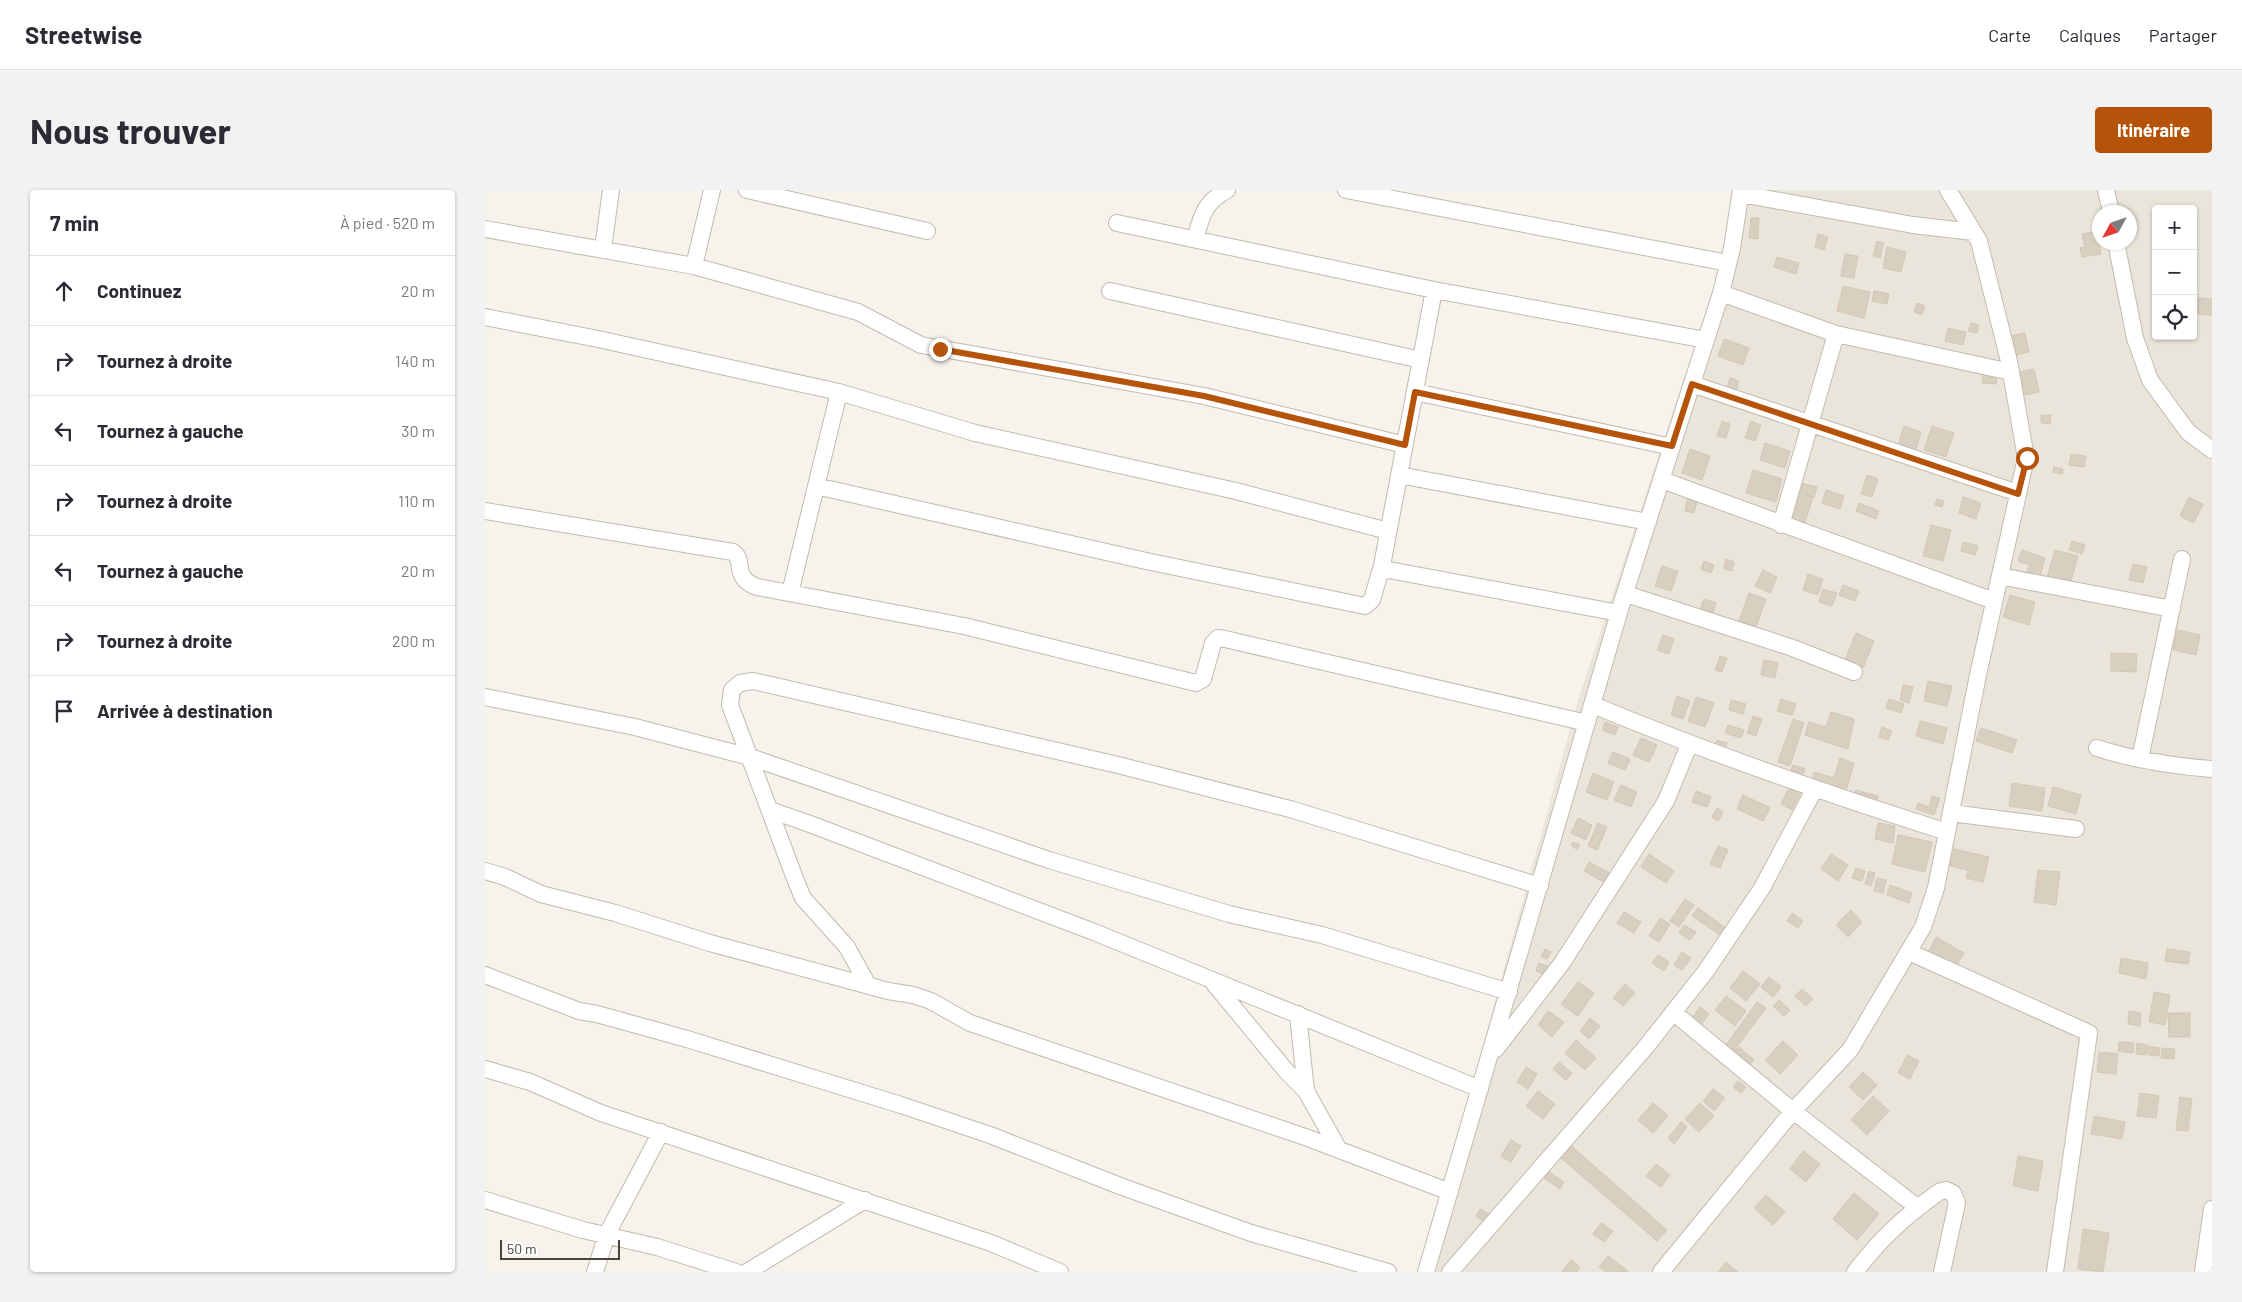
<!DOCTYPE html>
<html lang="fr">
<meta charset="utf-8">
<style>
:root{--surface:#fff;--page:#f2f2f3;--text:#2b2b33;--muted:#7c7c81;--line:#e1e1e2;--accent:#b45309}
body{margin:0;font-family:Barlow,sans-serif;background:var(--page);color:var(--text)}
.controls{position:absolute;right:15px;top:15px;display:grid;overflow:hidden;border-radius:5px;box-shadow:0 1px 4px #0004}
.controls button{width:45px;height:45px;display:grid;place-items:center;padding:0;border:0;border-bottom:1px solid var(--line);background:var(--surface);color:var(--text);font:25px sans-serif}
.compass{position:absolute;left:1607px;top:15px;width:45px;height:45px;border-radius:50%;background:var(--surface);box-shadow:0 1px 4px #0004;rotate:230deg}
.scale{position:absolute;left:15px;bottom:12px;width:120px;box-sizing:border-box;padding-left:5px;border:2px solid #4b4439;border-top:0;font-size:14px;line-height:18px;white-space:nowrap;color:#4b4439;-webkit-text-stroke:4px #fff;paint-order:stroke}
.stop{position:absolute;width:15px;height:15px;margin:-11px;border:4px solid #b45309;border-radius:50%;background:#fff}
.stop.end{background:#b45309;border-color:#fff;box-shadow:0 1px 5px #0008}
.list{margin:0;padding:0;list-style:none}
h2{display:flex;justify-content:space-between;align-items:center;height:65px;margin:0;padding:0 20px;font-size:21px}
h2 small{font-size:16px;font-weight:400;color:var(--muted)}
.list li{display:grid;grid-template-columns:32px 1fr auto;gap:15px;align-items:center;box-sizing:border-box;height:70px;padding:0 20px;border-top:1px solid var(--line)}
.list b{display:block;font-size:19px;white-space:nowrap}
.list em{font-size:16px;font-style:normal;color:var(--muted)}
.icon{flex:none;width:28px;height:28px;fill:none;stroke:currentColor;stroke-width:2;stroke-linecap:round;stroke-linejoin:round}
.map{position:relative;flex:none;width:1727px;height:1082px;overflow:hidden;border-radius:5px}
header{display:flex;align-items:center;gap:30px;box-sizing:border-box;height:70px;padding:0 25px;background:var(--surface);border-bottom:1px solid var(--line)}
header strong{font-size:24px}
nav{display:flex;gap:28px;margin-inline-start:auto;font-size:18px}
.intro{display:flex;align-items:center;justify-content:space-between;box-sizing:border-box;height:120px;padding:0 30px}
h1{margin:0;font-size:35px}
.button{padding:12px 22px;border-radius:5px;background:var(--accent);color:#fff;font-size:18px;font-weight:700}
main{display:flex;gap:30px;padding:0 30px}
aside{flex:1;background:var(--surface);border-radius:5px;box-shadow:0 1px 4px #0004}
.map>svg:first-child{display:block}
.residential{fill:#eae5da;fill-rule:evenodd}
.building{fill:#d8cfc1;stroke:#d3c7b4}
.lines{fill:none;stroke-linecap:round;stroke-linejoin:round}
.street-casing{stroke:#c2bbae;stroke-width:18}
.street{stroke:#fff;stroke-width:16}
.route{stroke:#b45309;stroke-width:6}
</style>
<header>
<strong>Streetwise</strong>
<nav><a>Carte</a><a>Calques</a><a>Partager</a></nav>
</header>
<div class="intro"><h1>Nous trouver</h1><a class="button">Itinéraire</a></div>
<main>
<aside>
<h2>7 min<small>À pied · 520 m</small></h2>
<ul class="list">
<li><svg class="icon" aria-label="ahead" viewBox="0 0 24 24"><path d="M12 20V5M6 11l6-6 6 6"/></svg><div><b>Continuez</b></div><em>20 m</em></li>
<li><svg class="icon" aria-label="right" viewBox="0 0 24 24"><path d="M7 20v-9h11M14 6l5 5-5 5"/></svg><div><b>Tournez à droite</b></div><em>140 m</em></li>
<li><svg class="icon" aria-label="left" viewBox="0 0 24 24"><path d="M17 20v-9H6M10 6l-5 5 5 5"/></svg><div><b>Tournez à gauche</b></div><em>30 m</em></li>
<li><svg class="icon" aria-label="right" viewBox="0 0 24 24"><path d="M7 20v-9h11M14 6l5 5-5 5"/></svg><div><b>Tournez à droite</b></div><em>110 m</em></li>
<li><svg class="icon" aria-label="left" viewBox="0 0 24 24"><path d="M17 20v-9H6M10 6l-5 5 5 5"/></svg><div><b>Tournez à gauche</b></div><em>20 m</em></li>
<li><svg class="icon" aria-label="right" viewBox="0 0 24 24"><path d="M7 20v-9h11M14 6l5 5-5 5"/></svg><div><b>Tournez à droite</b></div><em>200 m</em></li>
<li><svg class="icon" aria-label="arrive" viewBox="0 0 24 24"><path d="M6 21V4h12l-3 4 3 4H6"/></svg><div><b>Arrivée à destination</b></div></li>
</ul>
</aside>
<div class="map">
<svg width="1727" height="1082" viewBox="0 0 1727 1082">
<rect width="100%" height="100%" fill="#f6f3ec"/>
<path class="residential" d="M 1251,0 L 1727,0 L 1727,1082 L 938,1082 L 995,866 L 1093,510 L 1230,94 ZM 1671,19 L 1708,19 L 1708,146 L 1671,146 ZM 1614,22 L 1644,22 L 1644,52 L 1614,52 Z"/>
<path class="building" d="M 1266,28 L 1274,28 L 1273,49 L 1264,48 Z
M 1612,41 L 1616,64 L 1597,67 L 1595,58 L 1600,57 L 1597,44 Z
M 1333,44 L 1343,47 L 1339,60 L 1330,57 Z
M 1392,51 L 1399,53 L 1395,68 L 1388,66 Z
M 1402,57 L 1421,62 L 1416,82 L 1398,78 Z
M 1360,64 L 1373,66 L 1369,88 L 1356,86 Z
M 1292,67 L 1314,73 L 1311,84 L 1289,77 Z
M 1358,96 L 1385,102 L 1379,128 L 1352,121 Z
M 1389,101 L 1404,104 L 1402,114 L 1387,111 Z
M 1713,108 L 1727,109 L 1727,125 L 1713,124 Z
M 1432,113 L 1440,116 L 1437,125 L 1429,122 Z
M 1486,133 L 1494,135 L 1492,143 L 1483,141 Z
M 1463,138 L 1481,142 L 1478,155 L 1460,151 Z
M 1540,143 L 1544,162 L 1530,165 L 1525,146 Z
M 1239,149 L 1264,158 L 1258,175 L 1233,166 Z
M 1549,179 L 1554,202 L 1540,205 L 1535,182 Z
M 1498,184 L 1512,185 L 1511,194 L 1497,193 Z
M 1245,188 L 1254,191 L 1249,207 L 1240,204 Z
M 1556,225 L 1566,225 L 1565,234 L 1556,233 Z
M 1237,231 L 1245,234 L 1241,248 L 1232,246 Z
M 1266,231 L 1276,235 L 1270,251 L 1260,248 Z
M 1419,236 L 1436,242 L 1429,267 L 1411,262 Z
M 1447,236 L 1469,243 L 1461,267 L 1439,260 Z
M 1280,253 L 1305,261 L 1300,278 L 1275,270 Z
M 1205,259 L 1225,266 L 1217,290 L 1197,283 Z
M 1586,264 L 1601,266 L 1599,277 L 1584,275 Z
M 1569,277 L 1578,279 L 1577,284 L 1568,282 Z
M 1268,280 L 1297,289 L 1291,312 L 1261,303 Z
M 1382,285 L 1393,289 L 1387,307 L 1376,304 Z
M 1316,293 L 1332,297 L 1329,307 L 1313,302 Z
M 1341,300 L 1359,306 L 1355,319 L 1337,313 Z
M 1313,302 L 1328,307 L 1319,336 L 1305,332 Z
M 1478,307 L 1496,313 L 1491,329 L 1474,323 Z
M 1704,307 L 1718,314 L 1709,333 L 1695,326 Z
M 1203,308 L 1212,311 L 1209,323 L 1200,321 Z
M 1452,309 L 1459,311 L 1457,317 L 1450,315 Z
M 1374,313 L 1394,321 L 1391,329 L 1371,321 Z
M 1446,335 L 1466,340 L 1458,371 L 1438,366 Z
M 1587,351 L 1600,355 L 1597,364 L 1584,360 Z
M 1478,352 L 1493,356 L 1490,365 L 1476,361 Z
M 1537,360 L 1560,368 L 1555,386 L 1542,382 L 1545,375 L 1533,371 Z
M 1570,360 L 1593,366 L 1585,395 L 1562,388 Z
M 1241,369 L 1249,372 L 1247,381 L 1239,379 Z
M 1219,371 L 1229,375 L 1226,383 L 1216,379 Z
M 1648,374 L 1662,377 L 1658,393 L 1644,390 Z
M 1177,376 L 1193,381 L 1186,401 L 1170,396 Z
M 1278,380 L 1292,387 L 1285,403 L 1270,396 Z
M 1323,384 L 1338,389 L 1333,405 L 1318,400 Z
M 1358,395 L 1374,401 L 1370,411 L 1354,405 Z
M 1338,399 L 1352,403 L 1347,416 L 1334,412 Z
M 1264,403 L 1281,409 L 1271,437 L 1254,431 Z
M 1525,405 L 1550,412 L 1544,435 L 1518,427 Z
M 1219,409 L 1231,413 L 1227,426 L 1214,422 Z
M 1692,440 L 1715,445 L 1711,465 L 1688,460 Z
M 1371,443 L 1389,451 L 1378,478 L 1360,470 Z
M 1178,445 L 1189,449 L 1184,464 L 1172,460 Z
M 1626,463 L 1652,464 L 1651,482 L 1626,481 Z
M 1235,466 L 1242,468 L 1237,482 L 1230,480 Z
M 1279,470 L 1293,473 L 1290,488 L 1276,485 Z
M 1443,491 L 1467,496 L 1462,516 L 1439,511 Z
M 1418,495 L 1428,497 L 1424,513 L 1415,510 Z
M 1192,506 L 1205,511 L 1198,529 L 1186,525 Z
M 1211,507 L 1229,513 L 1220,537 L 1203,531 Z
M 1296,509 L 1311,514 L 1307,525 L 1292,521 Z
M 1404,509 L 1419,514 L 1416,523 L 1401,518 Z
M 1246,510 L 1261,514 L 1258,524 L 1244,520 Z
M 1346,522 L 1369,529 L 1363,559 L 1320,545 L 1324,532 L 1341,537 Z
M 1268,526 L 1277,529 L 1271,546 L 1262,543 Z
M 1308,529 L 1319,533 L 1305,576 L 1293,572 Z
M 1435,531 L 1462,538 L 1458,554 L 1431,546 Z
M 1120,532 L 1133,537 L 1130,545 L 1117,540 Z
M 1243,535 L 1259,540 L 1256,548 L 1240,543 Z
M 1397,537 L 1407,541 L 1403,550 L 1394,547 Z
M 1496,538 L 1532,550 L 1527,563 L 1491,551 Z
M 1156,548 L 1172,555 L 1164,572 L 1148,565 Z
M 1232,550 L 1242,553 L 1239,561 L 1229,558 Z
M 1128,562 L 1145,569 L 1140,580 L 1123,573 Z
M 1355,568 L 1369,573 L 1360,604 L 1326,593 L 1329,582 L 1349,588 Z
M 1308,575 L 1320,579 L 1318,584 L 1306,580 Z
M 1108,583 L 1129,592 L 1122,610 L 1101,602 Z
M 1527,593 L 1560,598 L 1557,621 L 1524,616 Z
M 1136,595 L 1152,602 L 1146,617 L 1129,610 Z
M 1305,596 L 1316,602 L 1307,620 L 1296,614 Z
M 1568,597 L 1596,605 L 1591,624 L 1563,616 Z
M 1371,600 L 1393,606 L 1391,615 L 1368,608 Z
M 1211,601 L 1226,607 L 1222,617 L 1207,612 Z
M 1258,605 L 1285,618 L 1278,631 L 1252,619 Z
M 1447,606 L 1455,608 L 1449,625 L 1431,619 L 1433,613 L 1444,617 Z
M 1232,618 L 1238,622 L 1233,631 L 1227,627 Z
M 1093,628 L 1107,635 L 1101,650 L 1086,643 Z
M 1113,633 L 1122,637 L 1112,660 L 1103,656 Z
M 1393,633 L 1410,636 L 1408,653 L 1390,649 Z
M 1413,645 L 1447,652 L 1440,682 L 1407,674 Z
M 1088,652 L 1095,655 L 1092,659 L 1086,656 Z
M 1233,656 L 1243,660 L 1235,678 L 1225,674 Z
M 1469,659 L 1504,667 L 1498,692 L 1481,688 L 1483,680 L 1465,676 Z
M 1164,664 L 1189,681 L 1181,693 L 1156,677 Z
M 1346,664 L 1363,675 L 1353,691 L 1336,679 Z
M 1104,672 L 1125,683 L 1119,692 L 1099,681 Z
M 1371,678 L 1380,681 L 1377,691 L 1367,688 Z
M 1553,680 L 1575,682 L 1571,715 L 1549,712 Z
M 1384,681 L 1390,683 L 1386,696 L 1380,694 Z
M 1392,688 L 1401,690 L 1398,703 L 1389,701 Z
M 1405,695 L 1427,703 L 1424,713 L 1402,705 Z
M 1200,709 L 1209,715 L 1194,737 L 1185,731 Z
M 1213,718 L 1241,738 L 1235,745 L 1207,726 Z
M 1366,720 L 1377,732 L 1363,747 L 1351,735 Z
M 1139,722 L 1156,732 L 1149,743 L 1132,733 Z
M 1307,723 L 1318,731 L 1313,738 L 1302,731 Z
M 1175,728 L 1185,734 L 1174,752 L 1164,746 Z
M 1199,735 L 1211,742 L 1205,750 L 1194,743 Z
M 1451,747 L 1479,763 L 1471,776 L 1444,761 Z
M 1060,759 L 1066,762 L 1062,769 L 1056,767 Z
M 1682,759 L 1705,762 L 1703,774 L 1680,771 Z
M 1197,762 L 1206,768 L 1197,780 L 1189,775 Z
M 1173,765 L 1184,772 L 1179,781 L 1167,773 Z
M 1636,768 L 1663,773 L 1661,789 L 1634,783 Z
M 1054,773 L 1065,777 L 1061,785 L 1051,781 Z
M 1258,781 L 1275,794 L 1261,811 L 1245,798 Z
M 1284,787 L 1296,797 L 1288,807 L 1276,797 Z
M 1093,792 L 1109,803 L 1093,826 L 1076,814 Z
M 1140,794 L 1150,803 L 1138,816 L 1128,808 Z
M 1317,799 L 1328,809 L 1321,816 L 1310,806 Z
M 1669,802 L 1685,805 L 1680,835 L 1664,832 Z
M 1241,806 L 1261,821 L 1250,836 L 1230,820 Z
M 1294,810 L 1305,820 L 1299,826 L 1288,816 Z
M 1272,812 L 1281,818 L 1246,865 L 1238,859 Z
M 1215,817 L 1224,824 L 1215,836 L 1206,829 Z
M 1063,821 L 1079,832 L 1067,847 L 1053,835 Z
M 1644,821 L 1656,823 L 1655,836 L 1643,834 Z
M 1683,823 L 1705,823 L 1705,847 L 1684,847 Z
M 1105,828 L 1115,836 L 1104,849 L 1095,841 Z
M 1091,850 L 1111,868 L 1100,880 L 1080,863 Z
M 1298,851 L 1313,865 L 1295,884 L 1280,870 Z
M 1634,852 L 1649,853 L 1648,863 L 1633,861 Z
M 1652,853 L 1662,855 L 1661,865 L 1651,864 Z
M 1663,856 L 1675,858 L 1674,866 L 1663,865 Z
M 1254,857 L 1269,870 L 1262,878 L 1246,865 Z
M 1677,858 L 1690,859 L 1689,869 L 1676,868 Z
M 1614,862 L 1633,864 L 1631,884 L 1612,882 Z
M 1422,865 L 1434,871 L 1425,889 L 1413,883 Z
M 1074,872 L 1087,883 L 1081,890 L 1068,879 Z
M 1041,877 L 1052,884 L 1043,899 L 1032,892 Z
M 1378,882 L 1392,895 L 1378,910 L 1364,897 Z
M 1253,891 L 1261,897 L 1256,903 L 1248,897 Z
M 1228,899 L 1240,908 L 1229,921 L 1218,911 Z
M 1053,901 L 1070,914 L 1058,929 L 1041,916 Z
M 1655,903 L 1674,906 L 1671,928 L 1652,926 Z
M 1388,906 L 1404,921 L 1382,945 L 1366,930 Z
M 1695,907 L 1707,909 L 1703,941 L 1691,940 Z
M 1168,913 L 1183,926 L 1168,943 L 1153,930 Z
M 1215,913 L 1229,926 L 1214,942 L 1200,929 Z
M 1609,926 L 1640,932 L 1637,949 L 1606,944 Z
M 1196,932 L 1202,937 L 1189,954 L 1183,948 Z
M 1026,950 L 1036,956 L 1026,972 L 1016,966 Z
M 1084,954 L 1182,1040 L 1172,1051 L 1074,966 Z
M 1318,961 L 1335,974 L 1321,992 L 1305,979 Z
M 1533,966 L 1558,971 L 1553,1001 L 1528,996 Z
M 1171,974 L 1185,985 L 1176,997 L 1161,986 Z
M 1064,982 L 1079,992 L 1075,999 L 1059,988 Z
M 1369,1003 L 1394,1024 L 1372,1050 L 1348,1029 Z
M 1281,1005 L 1300,1022 L 1288,1035 L 1269,1018 Z
M 995,1019 L 1007,1025 L 1002,1033 L 991,1026 Z
M 1116,1033 L 1128,1041 L 1119,1052 L 1108,1044 Z
M 1598,1039 L 1624,1043 L 1618,1082 L 1593,1079 Z
M 1123,1066 L 1143,1081 L 1142,1082 L 1121,1082 L 1114,1077 Z
M 1086,1070 L 1095,1077 L 1092,1082 L 1077,1082 Z
M 1241,1072 L 1253,1082 L 1233,1082 Z"/>
<g class="lines">
<g class="street-casing">
<path id="street" d="M 262,0 L 442,41
M 861,0 L 1243,73
M 1621,0 L 1626,22
M 1256,4 L 1428,35 L 1488,42
M 632,33 L 949,100 L 1221,150
M 0,39 L 209,76 L 373,122 L 436,155 L 719,206 L 920,255
M 710,49 C 717,25 719,13 742,0
M 1631,52 L 1650,148 L 1665,190 L 1703,242 L 1727,260
M 118,59 L 126,0
M 209,76 L 227,0
M 625,101 L 936,170
M 1236,103 L 1351,144 L 1526,182
M 0,127 L 113,149 L 354,202 L 490,243 L 751,301 L 903,341
M 1207,194 L 1533,303
M 930,202 L 1187,257
M 914,285 L 1163,332
M 1177,290 L 1509,411
M 331,296 L 661,371 L 880,416 L 887,410 L 895,382 L 904,380 L 1134,423
M 0,321 L 248,362 C 261,371 246,387 272,397 L 479,436 L 711,493 L 718,489 L 728,453 L 733,448 L 740,449 L 1102,533
M 1296,335 L 1351,144
M 896,381 L 949,100
M 1515,386 L 1687,419
M 305,403 L 354,202
M 1141,404 L 1305,457 L 1369,482
M 0,507 L 150,537 L 265,567 L 564,670 L 744,724 L 837,745 L 1024,802
M 1108,515 C 1224,563 1342,604 1462,642
M 1612,558 C 1649,570 1688,576 1727,579
M 1655,569 L 1697,369
M 285,620 L 325,634 L 609,742 L 995,899
M 1466,623 L 1591,639
M 0,681 L 20,687 L 56,704 L 130,723 L 225,753 L 403,801 L 428,805 L 446,811 L 485,833 L 823,948 L 965,1002
M 1424,762 L 1604,843 L 1570,1082
M 0,785 L 94,821 L 112,824 L 202,849 L 416,915 L 505,945 L 635,996 L 766,1043 L 903,1082
M 726,790 L 802,882 L 821,901 L 854,960
M 383,795 L 362,757 L 318,708 L 309,686 L 245,515 L 247,500 L 255,493 L 268,491 L 633,575 L 805,619 L 1055,696
M 1188,822 L 1308,921 L 1432,1017
M 813,824 L 821,901
M 1011,859 L 1077,773 L 1181,611 L 1204,555
M 0,879 L 45,892 L 116,923 L 506,1053 L 575,1082
M 0,1010 L 98,1040 L 172,1057 L 251,1082
M 110,1082 L 122,1044 L 176,942
M 262,1082 L 380,1010
M 941,1082 L 1138,409 L 1236,103 L 1247,58 L 1256,0
M 965,1082 L 1160,858 L 1221,781 L 1277,698 L 1329,600
M 1176,1082 L 1308,921 L 1365,860 L 1438,737 L 1451,698 L 1493,485 L 1541,268 L 1524,171 L 1494,51 L 1463,0
M 1370,1082 C 1396,1048 1419,1027 1454,1002 L 1461,1000 L 1468,1003 L 1472,1013 L 1457,1082
M 1718,1082 L 1727,1019"/>
</g>
<use href="#street" class="street"/>
</g>
<g class="lines">
<path class="route" d="M 455,159 L 719,206 L 920,255 L 930,202 L 1187,256 L 1207,194 L 1533,304 L 1542,268"/>
</g>
</svg>
<div class="controls">
<button>+</button>
<button>−</button>
<button><svg class="icon" aria-label="locate" viewBox="0 0 24 24"><circle cx="12" cy="12" r="6"/><path d="M12 2v4M12 18v4M2 12h4M18 12h4"/></svg></button>
</div>
<svg class="compass" viewBox="-18 -18 36 36"><path d="M0-13l5 13h-10z" fill="#e53935"/><path d="M0 13l5-13h-10z" fill="#7c7c81"/></svg>
<div class="scale">50 m</div>
<div class="stop" style="left:1542px;top:268px"></div>
<div class="stop end" style="left:455px;top:159px"></div>
</div>
</main>
